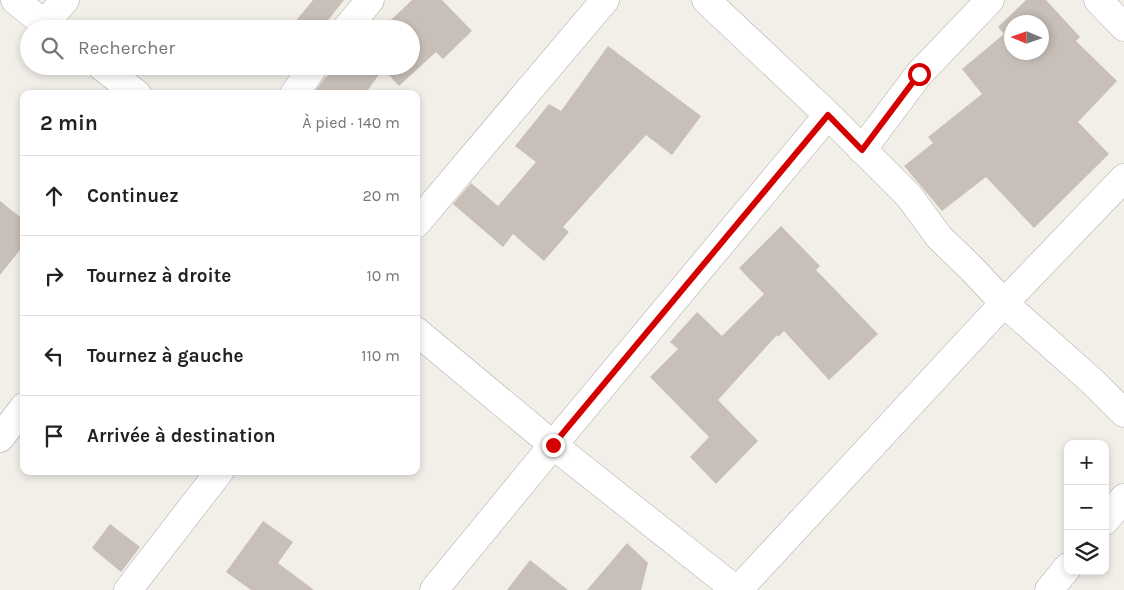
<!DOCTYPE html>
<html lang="fr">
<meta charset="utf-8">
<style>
:root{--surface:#fff;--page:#f6f6f6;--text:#222;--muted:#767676;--line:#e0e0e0}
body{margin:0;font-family:Karla,sans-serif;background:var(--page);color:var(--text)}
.controls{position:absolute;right:15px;bottom:15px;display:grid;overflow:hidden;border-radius:10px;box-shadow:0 2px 8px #0003}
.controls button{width:45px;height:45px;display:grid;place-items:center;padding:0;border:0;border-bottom:1px solid var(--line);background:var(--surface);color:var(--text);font:25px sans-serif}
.compass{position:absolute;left:1004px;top:15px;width:45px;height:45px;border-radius:50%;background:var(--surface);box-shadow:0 2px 8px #0003;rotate:272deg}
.stop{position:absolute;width:15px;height:15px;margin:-11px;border:4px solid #d40000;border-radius:50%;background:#fff}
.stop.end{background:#d40000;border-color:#fff;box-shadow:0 1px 5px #0008}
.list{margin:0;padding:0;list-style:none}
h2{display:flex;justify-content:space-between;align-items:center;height:65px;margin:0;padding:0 20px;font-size:21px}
h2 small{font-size:16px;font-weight:400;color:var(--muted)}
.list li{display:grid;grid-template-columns:32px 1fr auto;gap:15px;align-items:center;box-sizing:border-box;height:80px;padding:0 20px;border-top:1px solid var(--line)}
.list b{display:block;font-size:19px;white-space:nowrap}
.list em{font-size:16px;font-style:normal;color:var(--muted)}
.icon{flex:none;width:28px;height:28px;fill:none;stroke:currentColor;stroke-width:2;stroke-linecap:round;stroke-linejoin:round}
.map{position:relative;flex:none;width:1124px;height:590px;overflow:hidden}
.search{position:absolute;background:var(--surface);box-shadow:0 2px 8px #0003;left:20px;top:20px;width:400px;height:55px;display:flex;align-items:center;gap:12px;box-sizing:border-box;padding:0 18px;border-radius:28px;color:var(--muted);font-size:19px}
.panel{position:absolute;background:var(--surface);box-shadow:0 2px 8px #0003;left:20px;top:90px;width:400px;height:385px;border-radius:10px}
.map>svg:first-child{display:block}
.building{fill:#c7bfb8;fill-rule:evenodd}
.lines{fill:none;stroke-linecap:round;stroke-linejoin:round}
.street-casing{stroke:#a9a9a9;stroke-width:29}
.street{stroke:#fff;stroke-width:28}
.route{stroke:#d40000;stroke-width:6}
</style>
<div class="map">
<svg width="1124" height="590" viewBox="0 0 1124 590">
<rect width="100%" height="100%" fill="#f2efe9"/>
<path class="building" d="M 313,0 L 344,0 L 321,29 L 289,29 Z
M 412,0 L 442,0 L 472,31 L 443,59 L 436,52 L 399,86 L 383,69 L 365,94 L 313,94 L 324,79 L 338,66 L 411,66 L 411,29 L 379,29 L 390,19 L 391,20 Z
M 1026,0 L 1046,0 L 1080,37 L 1076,41 L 1117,81 L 1078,122 L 1109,154 L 1034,228 L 986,177 L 942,211 L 904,166 L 933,143 L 928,137 L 982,94 L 962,69 L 1004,34 L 998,27 ZM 1012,22 L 1042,22 L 1042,52 L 1012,52 Z
M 608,46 L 701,116 L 672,155 L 646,135 L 563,227 L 569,232 L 544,261 L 513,234 L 503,247 L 453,204 L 471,183 L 498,206 L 536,162 L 515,146 L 549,104 L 561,111 Z
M 0,201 L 24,220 L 24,245 L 0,275 Z
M 781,226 L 820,266 L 816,270 L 878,334 L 829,380 L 784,331 L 778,337 L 777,335 L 718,400 L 758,441 L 716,484 L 690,457 L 709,437 L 650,377 L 678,349 L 670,342 L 697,312 L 722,336 L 764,294 L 739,268 Z
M 263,521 L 293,542 L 278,563 L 314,590 L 251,590 L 226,572 Z
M 110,524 L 140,547 L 121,572 L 92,548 Z
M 627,543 L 648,563 L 641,590 L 587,590 Z
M 530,560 L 568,590 L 507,590 Z"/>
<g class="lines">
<g class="street-casing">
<path id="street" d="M 15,0 L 51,29
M 706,0 L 828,115 L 909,196 L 939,237 L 972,269 L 1004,303 L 1093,382 L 1124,413
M 1098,0 L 1124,27
M 44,24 L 65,0
M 346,29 L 370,0
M 101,66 L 137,94
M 294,94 L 314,66
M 862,150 L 919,74 L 990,0
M 416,224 L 605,0
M 416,331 L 553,445 L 736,590
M 0,438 L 24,407
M 1105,521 L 1124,498
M 128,590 L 220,471
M 434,590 L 553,445 L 828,115
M 738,590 L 1004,303 L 1124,178
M 1049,590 L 1068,567"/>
</g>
<use href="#street" class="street"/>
</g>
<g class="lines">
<path class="route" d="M 553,445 L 828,115 L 862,150 L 919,74"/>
</g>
</svg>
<div class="controls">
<button>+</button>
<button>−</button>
<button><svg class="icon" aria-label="layers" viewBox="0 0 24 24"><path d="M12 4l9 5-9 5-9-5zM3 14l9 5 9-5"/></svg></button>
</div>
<svg class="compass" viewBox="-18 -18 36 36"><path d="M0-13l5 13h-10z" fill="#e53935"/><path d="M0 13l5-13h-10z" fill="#767676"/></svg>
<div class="stop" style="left:919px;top:74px"></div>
<div class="stop end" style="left:553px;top:445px"></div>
<div class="search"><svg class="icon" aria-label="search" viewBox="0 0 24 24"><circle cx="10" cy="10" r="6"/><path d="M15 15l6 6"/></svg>Rechercher</div>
<section class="panel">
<h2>2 min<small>À pied · 140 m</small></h2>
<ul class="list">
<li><svg class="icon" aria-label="ahead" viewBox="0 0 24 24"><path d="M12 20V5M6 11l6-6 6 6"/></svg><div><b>Continuez</b></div><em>20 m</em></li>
<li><svg class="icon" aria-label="right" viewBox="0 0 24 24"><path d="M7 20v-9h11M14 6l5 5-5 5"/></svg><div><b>Tournez à droite</b></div><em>10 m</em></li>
<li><svg class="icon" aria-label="left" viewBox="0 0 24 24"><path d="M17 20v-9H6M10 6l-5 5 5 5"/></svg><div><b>Tournez à gauche</b></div><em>110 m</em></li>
<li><svg class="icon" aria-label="arrive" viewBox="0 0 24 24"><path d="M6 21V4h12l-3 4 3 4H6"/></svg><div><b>Arrivée à destination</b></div></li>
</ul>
</section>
</div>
